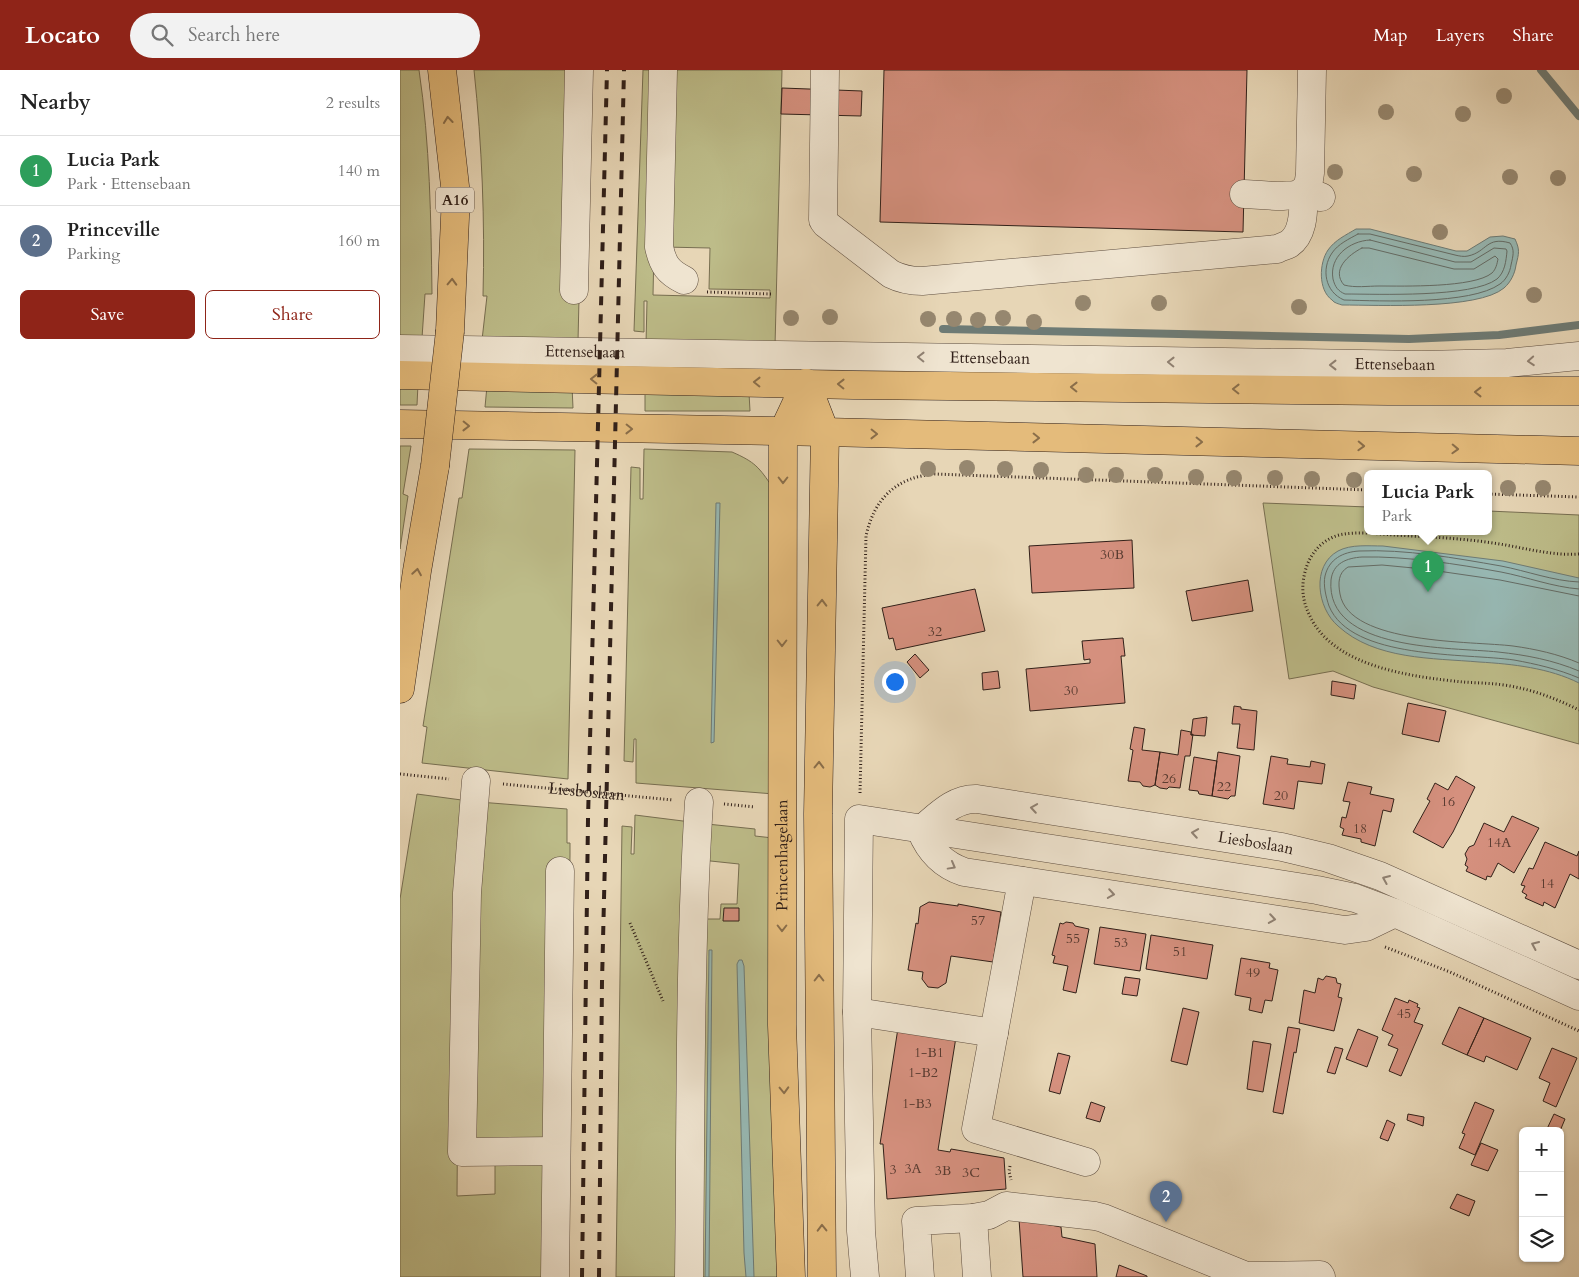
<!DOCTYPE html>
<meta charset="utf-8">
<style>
:root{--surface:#fff;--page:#f2f2f2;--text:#222;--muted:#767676;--line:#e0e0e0;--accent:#8f2418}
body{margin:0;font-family:Cardo,serif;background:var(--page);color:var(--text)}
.controls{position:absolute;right:15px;bottom:15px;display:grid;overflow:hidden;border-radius:8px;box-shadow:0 1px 4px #0004}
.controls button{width:45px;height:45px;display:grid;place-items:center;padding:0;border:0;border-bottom:1px solid var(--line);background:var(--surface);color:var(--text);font:25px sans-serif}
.you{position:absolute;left:494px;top:611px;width:18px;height:18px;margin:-12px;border:4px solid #fff;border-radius:50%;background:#1a73e8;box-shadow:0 0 0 8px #1a73e833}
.badge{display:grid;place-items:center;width:32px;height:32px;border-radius:50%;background:var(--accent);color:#fff;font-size:16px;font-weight:700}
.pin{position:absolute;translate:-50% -41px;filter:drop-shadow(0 1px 2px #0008)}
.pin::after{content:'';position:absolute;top:26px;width:18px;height:15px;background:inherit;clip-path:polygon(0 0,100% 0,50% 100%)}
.popup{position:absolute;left:964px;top:400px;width:128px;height:65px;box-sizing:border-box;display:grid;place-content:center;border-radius:8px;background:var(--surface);filter:drop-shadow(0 1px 4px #0005);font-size:16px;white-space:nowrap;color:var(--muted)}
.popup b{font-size:19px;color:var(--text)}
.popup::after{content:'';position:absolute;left:50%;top:100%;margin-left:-10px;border:10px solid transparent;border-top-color:var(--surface)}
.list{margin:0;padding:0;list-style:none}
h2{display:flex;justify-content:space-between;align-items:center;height:65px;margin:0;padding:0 20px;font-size:21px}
h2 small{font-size:16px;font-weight:400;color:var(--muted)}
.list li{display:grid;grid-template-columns:32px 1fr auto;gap:15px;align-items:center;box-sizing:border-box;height:70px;padding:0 20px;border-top:1px solid var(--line)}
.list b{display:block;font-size:19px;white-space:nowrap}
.list p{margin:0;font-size:16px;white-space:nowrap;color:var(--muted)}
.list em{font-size:16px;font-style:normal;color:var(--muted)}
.actions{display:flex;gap:10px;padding:15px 20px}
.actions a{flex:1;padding:11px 0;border:1px solid var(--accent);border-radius:8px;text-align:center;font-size:18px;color:var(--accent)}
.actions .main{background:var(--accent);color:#fff}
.icon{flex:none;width:28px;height:28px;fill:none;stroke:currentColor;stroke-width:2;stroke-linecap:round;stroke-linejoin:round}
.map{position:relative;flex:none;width:1179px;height:1207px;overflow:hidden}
header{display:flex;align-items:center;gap:30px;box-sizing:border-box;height:70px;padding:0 25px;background:var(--accent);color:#fff}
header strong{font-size:24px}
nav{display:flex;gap:28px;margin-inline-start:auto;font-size:18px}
.search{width:350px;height:45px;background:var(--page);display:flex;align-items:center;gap:12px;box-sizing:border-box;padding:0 18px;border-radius:28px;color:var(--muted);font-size:19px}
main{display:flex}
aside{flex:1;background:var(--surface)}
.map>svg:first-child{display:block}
.green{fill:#bdbc89;stroke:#776e51}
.water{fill:#97b8b3;stroke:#6e7b75}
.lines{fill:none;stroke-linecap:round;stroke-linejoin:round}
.shore{stroke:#646c66;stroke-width:1}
.stream{stroke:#6e7b75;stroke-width:8}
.building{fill:#d5907e;stroke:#312019}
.minor-casing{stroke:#5e4e40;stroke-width:29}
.major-casing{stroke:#312019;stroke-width:29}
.highway-casing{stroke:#312019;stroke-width:29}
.path{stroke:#312019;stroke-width:3;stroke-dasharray:1 2.5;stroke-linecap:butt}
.minor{stroke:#efe4d0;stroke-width:28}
.major{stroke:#e4bb7b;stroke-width:28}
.highway{stroke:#e4bb7b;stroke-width:28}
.rail{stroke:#312019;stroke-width:4;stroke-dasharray:9 9;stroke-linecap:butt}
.highway-bridge-casing{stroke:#312019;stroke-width:29;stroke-linecap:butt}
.highway-bridge{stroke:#e4bb7b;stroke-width:28}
.tree{fill:#96876f}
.oneway{stroke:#8a6e4a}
.oneway2{stroke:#908274}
.labels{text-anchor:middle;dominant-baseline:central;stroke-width:4.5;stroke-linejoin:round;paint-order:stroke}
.number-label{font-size:14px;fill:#5a3c32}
.shield{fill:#efe4d0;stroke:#6a5b50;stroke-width:1}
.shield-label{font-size:15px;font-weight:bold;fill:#312019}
.street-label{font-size:16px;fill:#312019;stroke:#efe4d0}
</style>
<header>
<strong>Locato</strong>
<div class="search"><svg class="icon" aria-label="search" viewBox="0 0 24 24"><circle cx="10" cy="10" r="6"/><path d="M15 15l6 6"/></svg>Search here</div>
<nav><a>Map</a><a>Layers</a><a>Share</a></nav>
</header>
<main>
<aside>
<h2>Nearby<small>2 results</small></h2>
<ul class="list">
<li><span class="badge" style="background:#2e9e5b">1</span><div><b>Lucia Park</b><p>Park · Ettensebaan</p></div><em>140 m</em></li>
<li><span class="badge" style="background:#5c6f8a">2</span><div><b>Princeville</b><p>Parking</p></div><em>160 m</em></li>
</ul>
<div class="actions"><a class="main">Save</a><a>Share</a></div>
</aside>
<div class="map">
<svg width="1179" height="1207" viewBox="0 0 1179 1207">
<rect width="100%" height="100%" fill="#e7d6b6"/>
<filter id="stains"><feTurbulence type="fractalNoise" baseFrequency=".004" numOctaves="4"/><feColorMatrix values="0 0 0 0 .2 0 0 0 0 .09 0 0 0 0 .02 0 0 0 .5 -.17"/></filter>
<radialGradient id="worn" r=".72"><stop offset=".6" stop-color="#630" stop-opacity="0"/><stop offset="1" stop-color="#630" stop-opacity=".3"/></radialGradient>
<path class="green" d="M 0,0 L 19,0 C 30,74 31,149 32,224 L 25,224 L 22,268 L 0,268 Z
M 74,0 L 173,0 L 179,229 L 178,271 L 82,270 L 87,226 L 83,226 C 85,150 82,76 74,0 Z
M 243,0 L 258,0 L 253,225 L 370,228 L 370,220 L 309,219 L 310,178 L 264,177 L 268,0 L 382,0 L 375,276 L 246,274 L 247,231 L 244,231 L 244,262 L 234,261 Z
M 0,314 L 18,314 L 17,335 L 0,335 Z
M 87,316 L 172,316 L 173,338 L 85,337 Z
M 245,318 L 349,323 L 350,341 L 245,341 Z
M 0,376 L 11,376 L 3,424 L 8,426 L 0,479 Z
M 69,379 L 175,380 L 168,709 L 22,693 L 27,657 L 23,656 L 59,428 L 62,428 Z
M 244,379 L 332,382 C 355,392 359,397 373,418 L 374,724 L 236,713 L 236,669 L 234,669 L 233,692 L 224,691 L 231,397 L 240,398 L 240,429 L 243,429 Z
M 863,433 L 968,437 L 968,461 L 1088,461 L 1088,441 L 1179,445 L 1179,674 L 973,617 L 933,601 L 889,609 Z
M 17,724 L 69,731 L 58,1002 L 57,1126 L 95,1124 L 95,1093 L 144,1091 L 149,1207 L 0,1207 L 0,829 Z
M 79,732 L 167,739 L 167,773 L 170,773 L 170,785 L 167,950 L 150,1067 L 77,1076 L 68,1064 Z
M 235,745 L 291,752 L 284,1207 L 216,1207 L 222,756 L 232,757 L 231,784 L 234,784 Z
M 307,754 L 355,759 L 355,766 L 373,768 L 384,1207 L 294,1207 L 301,849 L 320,849 L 321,834 L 337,834 L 339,794 L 301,790 Z"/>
<path class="water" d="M 956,159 L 970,159 L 1056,181 L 1067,181 L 1090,167 L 1103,166 L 1115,169 C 1120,180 1119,183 1116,195 C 1115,203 1111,212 1104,218 C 1078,240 978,235 942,235 C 939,234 934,233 932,230 C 918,220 919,193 928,180 C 935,170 946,165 956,159 Z
M 316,433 L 320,433 L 314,672 L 311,673 Z
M 983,476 L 1103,491 L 1179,508 L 1179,613 C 1149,598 1113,594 1079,592 C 1033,588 975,590 938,556 C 917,538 911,496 938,481 C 951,474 969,476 983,476 Z
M 309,880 L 312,880 L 309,1207 L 305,1207 Z
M 339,890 L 342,890 L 344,896 L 354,1207 L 346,1207 L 344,1183 L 337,894 Z"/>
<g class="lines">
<path class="shore" d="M 958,164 L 970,164 L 1055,185 C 1059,186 1064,187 1068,186 C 1087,182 1086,166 1110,173 C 1115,180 1113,186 1111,195 C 1110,202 1106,210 1100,214 C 1071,235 980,231 944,230 C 925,222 921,199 932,183 C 938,174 949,169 958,164 Z
M 970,170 L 1055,192 L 1071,192 L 1094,178 L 1106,179 L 1107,181 C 1106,191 1105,202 1097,209 C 1072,228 978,224 945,224 C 938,221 935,217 933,209 C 929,187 949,171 970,170 Z
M 962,178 L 969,178 L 1054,199 L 1074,199 L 1095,186 L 1098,189 C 1097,194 1096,199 1092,203 C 1074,218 1003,216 979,216 C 968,216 955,218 944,215 C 931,200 948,185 962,178 Z
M 1179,512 C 1153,511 1127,501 1101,496 C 1055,488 1006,479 959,481 C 943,482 929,489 925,506 C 923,515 926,527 929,536 C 951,590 1066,583 1114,590 C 1136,594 1158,599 1179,608
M 1179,519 C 1153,517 1127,507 1101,502 C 1057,494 1006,486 962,487 C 947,488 933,493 931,510 C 925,582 1052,577 1098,582 C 1126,585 1153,590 1179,601
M 1179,526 L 1100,510 L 1024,499 L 982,495 L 948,497 C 938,503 938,513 940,524 C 949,575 1073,571 1113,576 C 1135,579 1158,584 1179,593"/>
<path class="stream" d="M 1141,0 L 1179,46
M 543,259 L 1009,269 L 1099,265 L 1179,255"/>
</g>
<path class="building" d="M 484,0 L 847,0 L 843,162 L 480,152 Z
M 382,18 L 462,21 L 461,46 L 381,44 Z
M 732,470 L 734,518 L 632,523 L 629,476 Z
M 848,510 L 853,541 L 792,551 L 786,521 Z
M 575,519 L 585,561 L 496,580 L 493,568 L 489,569 L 482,538 Z
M 723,568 L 725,586 L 721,586 L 725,633 L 630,641 L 626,599 L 690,593 L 690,589 L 684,590 L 682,571 Z
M 515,584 L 529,600 L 520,608 L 507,592 Z
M 598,601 L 600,618 L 583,620 L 582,603 Z
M 932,611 L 956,615 L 954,629 L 931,625 Z
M 1008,633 L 1046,641 L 1039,672 L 1002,664 Z
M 834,636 L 841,637 L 841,639 L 857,641 L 854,680 L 837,678 L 840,654 L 832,654 Z
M 807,647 L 805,666 L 791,665 L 793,649 Z
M 734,657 L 745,659 L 742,680 L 760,682 L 755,715 L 750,717 L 743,716 L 740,712 L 728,711 L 733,680 L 730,679 Z
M 781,660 L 791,662 L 791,665 L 793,664 L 790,686 L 785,686 L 780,718 L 769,717 L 767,719 L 760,718 L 755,715 L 760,682 L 778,685 Z
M 818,682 L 840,686 L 835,726 L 831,726 L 828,729 L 812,726 Z
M 871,686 L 888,689 L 887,694 L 910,697 L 911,691 L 925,694 L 922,714 L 898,711 L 894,739 L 863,734 Z
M 794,687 L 817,691 L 812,726 L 799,724 L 798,721 L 789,720 Z
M 1056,706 L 1075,717 L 1053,762 L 1043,778 L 1013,762 L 1030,731 L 1027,729 L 1035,713 L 1048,720 Z
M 948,712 L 972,717 L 970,724 L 994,729 L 991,742 L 983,740 L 975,776 L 961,772 L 961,769 L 942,765 L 944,759 L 940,757 L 942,747 L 946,748 L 950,732 L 943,731 Z
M 1112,746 L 1139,758 L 1114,803 L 1098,793 L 1091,807 L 1087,806 L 1086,810 L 1066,801 L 1068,797 L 1065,795 L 1067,789 L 1065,784 L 1069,777 L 1074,775 L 1084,753 L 1104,762 Z
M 1145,772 L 1177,786 L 1179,781 L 1179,809 L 1170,804 L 1155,838 L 1144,832 L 1143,836 L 1125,828 L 1127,825 L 1122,822 L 1125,816 L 1121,815 L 1129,798 L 1133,799 Z
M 529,832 L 558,836 L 558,834 L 601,842 L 593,892 L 551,886 L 546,913 L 538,918 L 528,917 L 522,909 L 523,902 L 508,900 L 516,853 L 518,854 L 520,837 Z
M 324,838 L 339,838 L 339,851 L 323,851 Z
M 666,852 L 673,853 L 675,856 L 689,859 L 676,923 L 663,920 L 668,896 L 653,893 L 655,886 L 652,885 L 660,853 L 663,854 Z
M 700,857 L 746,864 L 740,901 L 694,894 Z
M 751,865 L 813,875 L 807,909 L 746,899 Z
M 841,888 L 870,893 L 869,898 L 878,900 L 872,931 L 865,930 L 862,943 L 849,940 L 851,928 L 835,925 Z
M 926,906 L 936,908 L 937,913 L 941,914 L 938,927 L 942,928 L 934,961 L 899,953 L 904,920 L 915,923 L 918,908 L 923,910 Z
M 725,907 L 740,909 L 737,926 L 722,924 Z
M 995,928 L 1008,933 L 1009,930 L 1018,934 L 1017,937 L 1020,938 L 1014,952 L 1023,955 L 1001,1006 L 989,1001 L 998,979 L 988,975 L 993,965 L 982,960 Z
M 1059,937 L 1084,948 L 1067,985 L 1042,974 Z
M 783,938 L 799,942 L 787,995 L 771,991 Z
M 1084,948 L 1131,968 L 1117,1000 L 1086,986 L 1084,992 L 1067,985 Z
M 888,957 L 900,959 L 896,983 L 894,982 L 883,1044 L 873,1042 Z
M 498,958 L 556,967 L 538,1080 L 550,1082 L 551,1079 L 604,1088 L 606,1119 L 487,1129 L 483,1074 L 480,1074 Z
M 958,959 L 978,967 L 967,997 L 946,989 Z
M 853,971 L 871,974 L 863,1022 L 847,1019 Z
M 935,977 L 943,979 L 935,1004 L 927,1002 Z
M 1152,978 L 1177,988 L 1156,1037 L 1143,1031 L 1150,1013 L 1139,1008 Z
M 658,983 L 670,986 L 660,1024 L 649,1021 Z
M 691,1032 L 705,1037 L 700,1052 L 686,1048 Z
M 1075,1032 L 1094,1040 L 1075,1085 L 1059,1078 L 1065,1064 L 1062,1063 Z
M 1008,1044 L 1024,1047 L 1023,1056 L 1007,1050 Z
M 1154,1044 L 1165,1049 L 1160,1061 L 1146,1061 Z
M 987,1050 L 995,1054 L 988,1071 L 980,1068 Z
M 1081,1073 L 1098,1080 L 1088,1101 L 1071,1095 Z
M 1057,1124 L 1075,1131 L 1069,1146 L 1050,1138 Z
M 619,1149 L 661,1157 L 662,1167 L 695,1174 L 697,1207 L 623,1207 Z
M 719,1195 L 747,1206 L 747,1207 L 716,1207 Z"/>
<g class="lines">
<g class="minor-casing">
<g id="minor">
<path d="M 263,0 L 259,177 C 263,195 268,202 284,210"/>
<path d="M 425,0 L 423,150 L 426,154 L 491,204 C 501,209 510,211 522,211 L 877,179 C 881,177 885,176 889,174 C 905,163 903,138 904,121 L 921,127"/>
<path d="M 844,124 C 857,124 893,130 903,121 C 909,117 909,110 910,103 L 912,0"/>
<path d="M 174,220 L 179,0"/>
<path id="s2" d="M 0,279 L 1023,295 L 1107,293 L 1179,286"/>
<path d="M 76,711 L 67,823 L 62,1082 L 156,1081"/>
<path id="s3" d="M 521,760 C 538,746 554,728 577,729 L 882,777 L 928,788 L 980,806 L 1179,895"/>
<path d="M 521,760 C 529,780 543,795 564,802 L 945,860 L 966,857 L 995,843"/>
<path d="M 622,811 L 576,1059 L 686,1092"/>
<path d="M 457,942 L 594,963"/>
<path d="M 573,1148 L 577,1207"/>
<path d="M 155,1207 L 160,801"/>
<path d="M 289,1207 C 291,1049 289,890 299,732"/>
<path d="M 465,1207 L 461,1161 L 457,942 L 459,749 L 917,820 L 955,828 L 995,843 L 1179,926"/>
<path d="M 520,1207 L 516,1151 L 573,1148 L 589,1145 L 606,1136 L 695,1146 L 703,1148 L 846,1206 L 920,1205 L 921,1207"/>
</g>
</g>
<g class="major-casing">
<g id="major">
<path d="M 0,305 L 453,315 L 988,321 L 1179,321"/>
<path d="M 406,313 L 425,362 L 418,744 L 422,1207"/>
<path d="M 0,354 L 425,362 L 1179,381"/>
<path id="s4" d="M 391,1207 L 382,955 L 383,362 L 406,313"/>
</g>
</g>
<g class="highway-casing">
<path id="highway" d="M 42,0 L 56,125 L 50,261
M 0,619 L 17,501 L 35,396"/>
</g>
<g class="path">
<path d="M 307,222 L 371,224"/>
<path d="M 1088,424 L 1179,427"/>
<path d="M 1179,484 C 1150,486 1122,477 1093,473 C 1060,468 1028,467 995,465 C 977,464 957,461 939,465 C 921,470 909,485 905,502 C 900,521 904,536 913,552 C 940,598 1014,607 1063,612 C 1076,613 1090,613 1104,615 C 1131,619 1155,628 1179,640"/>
<path d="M 0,704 L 49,709"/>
<path id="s1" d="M 103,714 L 273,730"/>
<path d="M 460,723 L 466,466 C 474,429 496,407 535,404 L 968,420"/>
<path d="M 324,734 L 355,737"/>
<path d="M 230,853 L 263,931"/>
<path d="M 985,877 L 1050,902 L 1179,961"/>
<path d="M 610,1096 L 609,1101 L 611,1110"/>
</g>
<use href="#minor" class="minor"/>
<use href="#major" class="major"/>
<use href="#highway" class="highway"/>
<path class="rail" d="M 182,1207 L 188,749 L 207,0
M 199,1207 L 202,912 L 224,0"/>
<g class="highway-bridge-casing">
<path id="highway-bridge" d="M 35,396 L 50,261"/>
</g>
<use href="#highway-bridge" class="highway-bridge"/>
</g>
<g class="tree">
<circle cx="1104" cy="26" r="8"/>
<circle cx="986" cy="42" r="8"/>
<circle cx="1063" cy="44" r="8"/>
<circle cx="935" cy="102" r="8"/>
<circle cx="1014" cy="104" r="8"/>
<circle cx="1110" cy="107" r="8"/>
<circle cx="1158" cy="108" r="8"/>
<circle cx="1040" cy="162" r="8"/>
<circle cx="1134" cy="225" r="8"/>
<circle cx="683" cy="233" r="8"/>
<circle cx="759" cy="233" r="8"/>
<circle cx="899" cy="237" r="8"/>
<circle cx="430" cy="247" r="8"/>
<circle cx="391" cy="248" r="8"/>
<circle cx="603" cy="248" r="8"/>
<circle cx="528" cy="249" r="8"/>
<circle cx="554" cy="249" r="8"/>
<circle cx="578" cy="250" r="8"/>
<circle cx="634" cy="252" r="8"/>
<circle cx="567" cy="398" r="8"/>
<circle cx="528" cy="399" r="8"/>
<circle cx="605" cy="399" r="8"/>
<circle cx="641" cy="400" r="8"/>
<circle cx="686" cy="405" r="8"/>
<circle cx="716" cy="405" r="8"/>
<circle cx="755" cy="405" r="8"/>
<circle cx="796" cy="407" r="8"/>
<circle cx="834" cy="408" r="8"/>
<circle cx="875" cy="408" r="8"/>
<circle cx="912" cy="409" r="8"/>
<circle cx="954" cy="410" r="8"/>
<circle cx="1108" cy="418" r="8"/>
<circle cx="1143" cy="418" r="8"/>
</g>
<defs><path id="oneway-chevron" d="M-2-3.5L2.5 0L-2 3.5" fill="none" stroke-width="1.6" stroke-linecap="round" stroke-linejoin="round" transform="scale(1.25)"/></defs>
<g class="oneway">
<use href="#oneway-chevron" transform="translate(48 50) rotate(-96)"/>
<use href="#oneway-chevron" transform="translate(52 212) rotate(-88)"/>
<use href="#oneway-chevron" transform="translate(194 309) rotate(-179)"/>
<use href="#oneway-chevron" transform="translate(357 312) rotate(-179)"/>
<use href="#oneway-chevron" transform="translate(441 314) rotate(-179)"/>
<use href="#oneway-chevron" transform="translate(674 317) rotate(-179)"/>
<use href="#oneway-chevron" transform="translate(836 319) rotate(-179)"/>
<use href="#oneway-chevron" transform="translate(1078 322) rotate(-180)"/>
<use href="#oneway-chevron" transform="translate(66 356) rotate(1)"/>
<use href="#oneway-chevron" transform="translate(229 359) rotate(1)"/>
<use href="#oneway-chevron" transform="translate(474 364) rotate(1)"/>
<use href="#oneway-chevron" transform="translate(636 368) rotate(1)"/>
<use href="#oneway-chevron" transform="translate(799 372) rotate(1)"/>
<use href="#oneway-chevron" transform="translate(961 376) rotate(2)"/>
<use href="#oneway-chevron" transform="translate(1055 379) rotate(2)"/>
<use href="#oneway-chevron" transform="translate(383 410) rotate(90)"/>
<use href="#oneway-chevron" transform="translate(17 502) rotate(-81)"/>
<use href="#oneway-chevron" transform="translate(422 533) rotate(-89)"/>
<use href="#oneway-chevron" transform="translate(382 573) rotate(90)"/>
<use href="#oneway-chevron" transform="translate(419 695) rotate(-89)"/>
<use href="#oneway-chevron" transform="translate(382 858) rotate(90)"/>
<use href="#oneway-chevron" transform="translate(419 908) rotate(-90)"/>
<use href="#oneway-chevron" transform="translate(384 1020) rotate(88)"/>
<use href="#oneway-chevron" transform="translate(422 1158) rotate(-91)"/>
</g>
<g class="oneway2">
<use href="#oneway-chevron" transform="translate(521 287) rotate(-179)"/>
<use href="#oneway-chevron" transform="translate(1131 291) rotate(176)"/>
<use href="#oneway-chevron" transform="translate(771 292) rotate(-179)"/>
<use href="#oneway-chevron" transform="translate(933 295) rotate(-180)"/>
<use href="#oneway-chevron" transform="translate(634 738) rotate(-171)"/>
<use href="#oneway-chevron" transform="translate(795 763) rotate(-171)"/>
<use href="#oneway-chevron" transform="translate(552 796) rotate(29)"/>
<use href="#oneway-chevron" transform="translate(986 809) rotate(-157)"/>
<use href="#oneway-chevron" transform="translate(711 824) rotate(9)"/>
<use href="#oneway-chevron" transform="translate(872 849) rotate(9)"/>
<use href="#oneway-chevron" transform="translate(1135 875) rotate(-156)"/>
</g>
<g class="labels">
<g class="number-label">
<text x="712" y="484">30B</text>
<text x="535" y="561">32</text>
<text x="671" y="620">30</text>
<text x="769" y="708">26</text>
<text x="824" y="716">22</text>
<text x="881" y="725">20</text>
<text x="1048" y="731">16</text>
<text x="960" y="758">18</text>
<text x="1099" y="772">14A</text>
<text x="1147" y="813">14</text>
<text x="578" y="850">57</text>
<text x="673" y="868">55</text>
<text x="721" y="872">53</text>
<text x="780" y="881">51</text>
<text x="853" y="902">49</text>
<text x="1004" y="943">45</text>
<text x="529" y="982">1-B1</text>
<text x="523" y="1002">1-B2</text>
<text x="517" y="1033">1-B3</text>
<text x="513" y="1098">3A</text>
<text x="493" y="1099">3</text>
<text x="543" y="1100">3B</text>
<text x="571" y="1102">3C</text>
</g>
<rect class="shield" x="36" y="117.5" width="38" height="25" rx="4"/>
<g class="shield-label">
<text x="55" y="130">A16</text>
</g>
<g class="street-label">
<text stroke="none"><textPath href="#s2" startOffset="185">Ettensebaan</textPath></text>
<text stroke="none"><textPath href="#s2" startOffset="590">Ettensebaan</textPath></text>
<text stroke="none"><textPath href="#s2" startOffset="995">Ettensebaan</textPath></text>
<text stroke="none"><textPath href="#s1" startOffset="84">Liesboslaan</textPath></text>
<text stroke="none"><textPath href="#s3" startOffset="348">Liesboslaan</textPath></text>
<text stroke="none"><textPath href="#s4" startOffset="422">Princenhagelaan</textPath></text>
</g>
</g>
<rect width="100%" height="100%" filter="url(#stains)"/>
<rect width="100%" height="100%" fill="url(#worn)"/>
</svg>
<div class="controls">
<button>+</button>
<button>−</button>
<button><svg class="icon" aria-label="layers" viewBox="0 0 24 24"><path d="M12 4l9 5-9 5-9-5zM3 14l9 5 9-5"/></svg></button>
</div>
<div class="you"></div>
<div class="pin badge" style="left:1028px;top:522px;background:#2e9e5b">1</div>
<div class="popup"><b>Lucia Park</b>Park</div>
<div class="pin badge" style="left:766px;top:1152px;background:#5c6f8a">2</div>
</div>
</main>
